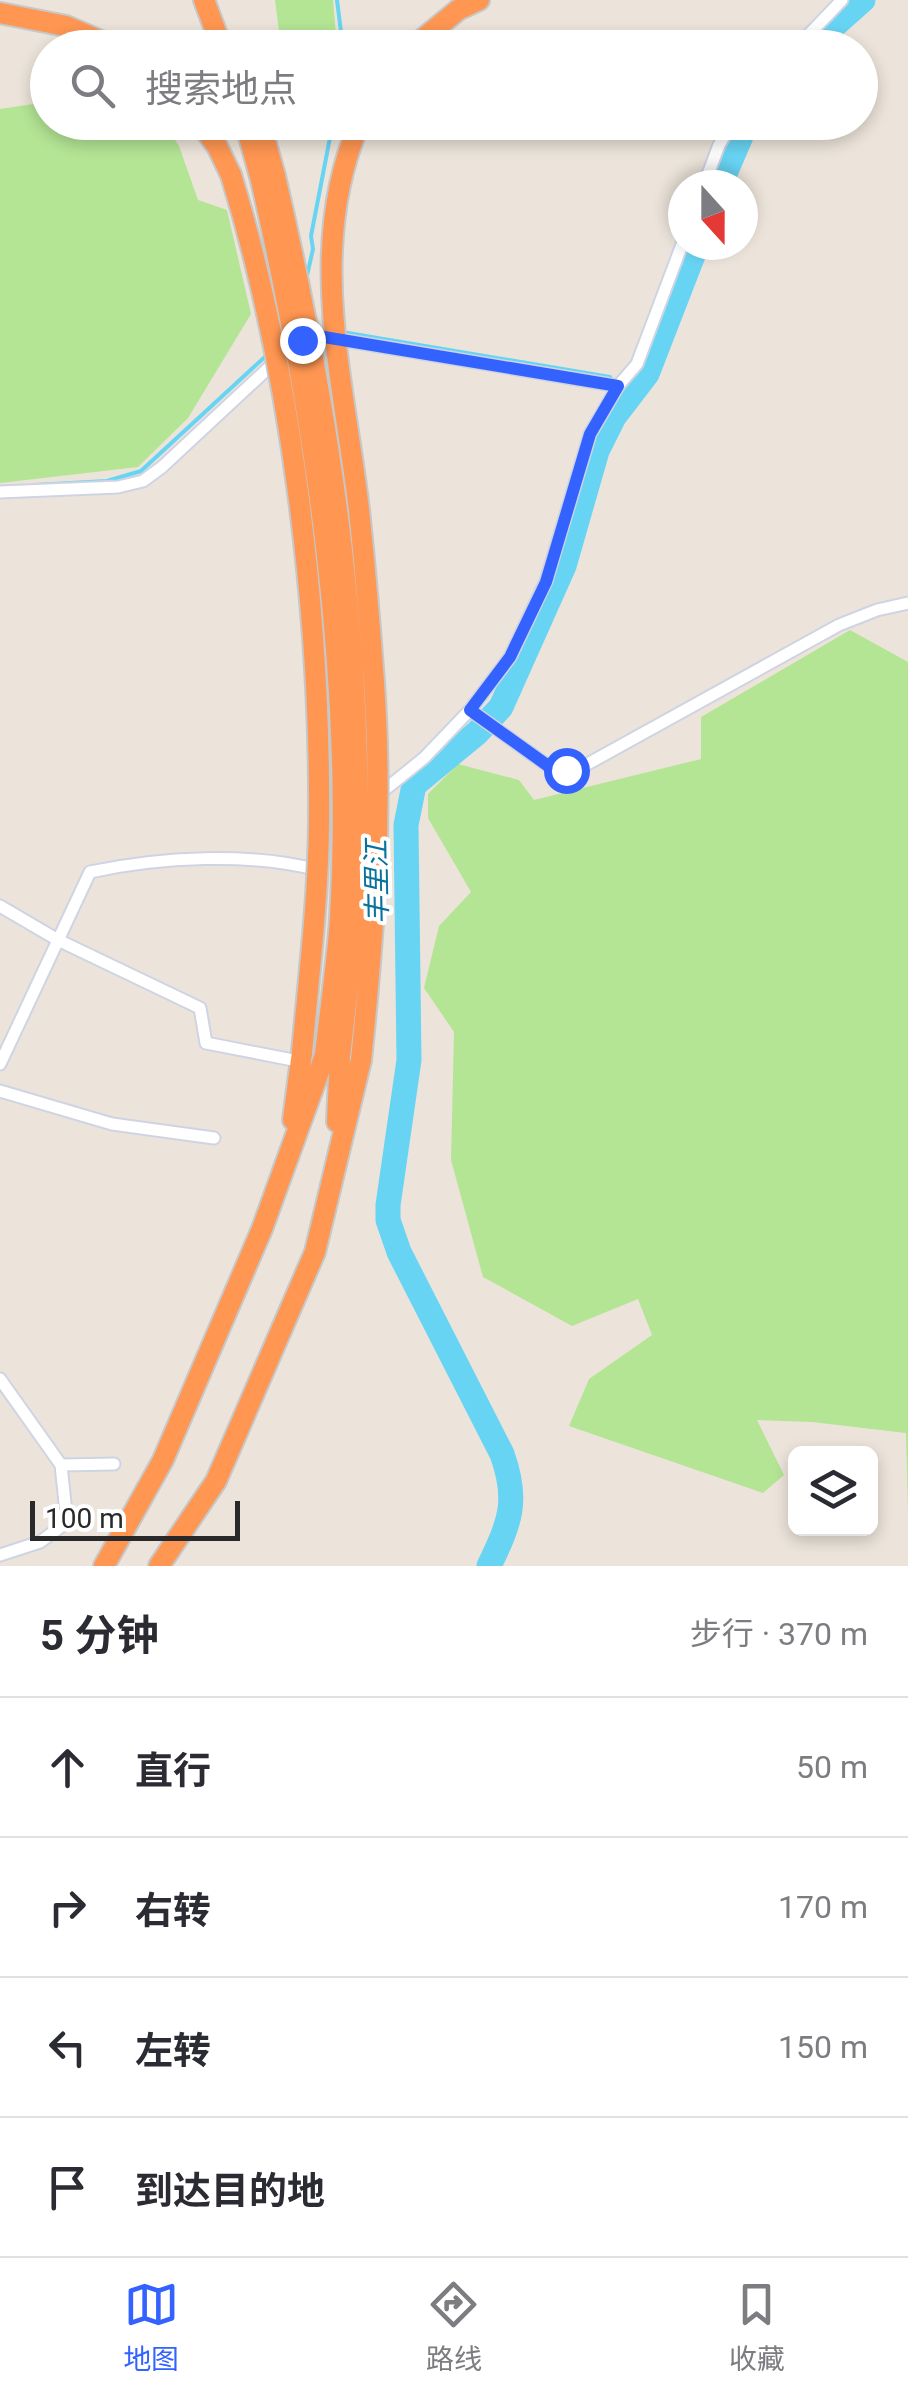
<!DOCTYPE html>
<html lang="zh">
<meta charset="utf-8">
<style>
:root{--surface:#fff;--page:#f7f7f7;--text:#2b2b33;--muted:#7c7c81;--line:#e1e1e2;--accent:#3462ff}
body{margin:0;font-family:Roboto,"Noto Sans SC",sans-serif;background:var(--page);color:var(--text)}
.controls{position:absolute;right:30px;bottom:30px;display:grid;overflow:hidden;border-radius:15px;box-shadow:0 5px 15px #0003}
.controls button{width:90px;height:90px;display:grid;place-items:center;padding:0;border:0;border-bottom:2px solid var(--line);background:var(--surface);color:var(--text);font:50px sans-serif}
.compass{position:absolute;left:668px;top:170px;width:90px;height:90px;border-radius:50%;background:var(--surface);box-shadow:0 5px 15px #0003;rotate:159deg}
.scale{position:absolute;left:30px;bottom:25px;width:210px;box-sizing:border-box;padding-left:10px;border:5px solid #292929;border-top:0;font-size:28px;line-height:35px;white-space:nowrap;color:#292929;-webkit-text-stroke:8px #fff;paint-order:stroke}
.stop{position:absolute;width:30px;height:30px;margin:-22px;border:8px solid #3462ff;border-radius:50%;background:#fff}
.stop.end{background:#3462ff;border-color:#fff;box-shadow:0 2px 10px #0008}
.list{margin:0;padding:0;list-style:none}
h2{display:flex;justify-content:space-between;align-items:center;height:130px;margin:0;padding:0 40px;font-size:42px}
h2 small{font-size:32px;font-weight:400;color:var(--muted)}
.list li{display:grid;grid-template-columns:65px 1fr auto;gap:30px;align-items:center;box-sizing:border-box;height:140px;padding:0 40px;border-top:2px solid var(--line)}
.list b{display:block;font-size:38px;white-space:nowrap}
.list em{font-size:32px;font-style:normal;color:var(--muted)}
.icon{flex:none;width:55px;height:55px;fill:none;stroke:currentColor;stroke-width:2;stroke-linecap:round;stroke-linejoin:round}
.map{position:relative;flex:none;width:908px;height:1566px;overflow:hidden}
.search{position:absolute;background:var(--surface);box-shadow:0 5px 15px #0003;left:30px;right:30px;top:30px;height:110px;display:flex;align-items:center;gap:25px;box-sizing:border-box;padding:0 35px;border-radius:55px;color:var(--muted);font-size:38px}
.sheet{height:690px;background:var(--surface)}
nav{display:flex;justify-content:space-around;align-items:center;box-sizing:border-box;height:140px;border-top:2px solid var(--line);background:var(--surface);font-size:28px;color:var(--muted)}
nav a{display:grid;justify-items:center;gap:5px}
nav .on{color:var(--accent)}
.map>svg:first-child{display:block}
.green{fill:#b3e594}
.lines{fill:none;stroke-linecap:round;stroke-linejoin:round}
.stream{stroke:#68d4f3;stroke-width:4}
.river{stroke:#68d4f3;stroke-width:25}
.minor-casing{stroke:#cfd4e3;stroke-width:15}
.motorway-casing{stroke:#c7c7c7;stroke-width:24}
.minor{stroke:#fff;stroke-width:11}
.motorway{stroke:#ff9652;stroke-width:20}
.motorway-bridge-casing{stroke:#c7c7c7;stroke-width:24;stroke-linecap:butt}
.motorway-bridge{stroke:#ff9652;stroke-width:20}
.route{stroke:#3462ff;stroke-width:12}
.labels{text-anchor:middle;dominant-baseline:central;stroke-width:8;stroke-linejoin:round;paint-order:stroke}
.water-label{font-size:28px;font-style:italic;fill:#08719e;stroke:#fff}
</style>
<div class="map">
<svg width="908" height="1566" viewBox="0 0 908 1566">
<rect width="100%" height="100%" fill="#ece4da"/>
<path class="green" d="M 275,0 L 333,0 L 337,47 L 281,47 Z
M 47,102 L 48,122 L 164,123 L 179,146 L 198,200 L 227,210 L 251,314 L 188,418 L 138,467 L 0,483 L 0,109 Z
M 850,630 L 908,662 L 908,1513 L 906,1433 L 812,1422 L 757,1420 L 784,1475 L 763,1493 L 569,1426 L 589,1379 L 652,1335 L 638,1299 L 572,1326 L 483,1277 L 451,1160 L 454,1032 L 424,988 L 439,926 L 471,892 L 428,818 L 428,794 L 458,764 L 519,780 L 534,800 L 701,759 L 701,717 Z"/>
<g class="lines">
<path class="stream" d="M 337,0 L 343,48
M 306,280 L 313,249 L 311,236 L 333,122
M 342,332 L 610,377
M 638,382 L 640,382
M 35,485 L 107,481 L 141,471 L 268,354"/>
<path class="river" d="M 809,48 L 863,0
M 720,185 L 747,122
M 489,1566 C 510,1522 519,1501 502,1454 L 399,1252 L 388,1220 L 388,1205 L 409,1060 L 406,825 L 414,785 L 477,733 L 501,707 L 564,566 L 597,451 L 614,417 L 647,374 L 697,245"/>
<g class="minor-casing">
<path id="minor" d="M 796,48 L 842,0
M 704,185 L 719,145 L 733,122
M 307,339 L 318,336 L 618,386
M 0,492 L 118,487 L 143,481 L 162,467 L 276,361
M 470,710 L 551,768 L 582,767 L 839,625 L 877,610 L 908,603
M 377,796 L 424,758 L 470,710 L 510,657 L 546,581 L 590,434 L 618,386 L 637,364 L 683,242
M 0,906 L 58,940 L 200,1008 L 206,1043 L 293,1060
M 0,1064 L 90,872 C 160,857 249,852 318,870
M 0,1091 L 112,1124 L 214,1138
M 0,1379 L 61,1465 L 67,1522 L 40,1542 L 0,1555
M 61,1465 L 114,1464"/>
</g>
<g class="motorway-casing">
<path id="motorway" d="M 204,0 L 222,48
M 0,13 L 66,26 L 117,48
M 412,48 L 458,10 L 479,0
M 199,122 L 217,146 L 231,175
M 245,122 L 261,180
M 260,122 L 275,176
M 293,1120 L 302,1052
M 337,1122 L 340,1056
M 104,1566 L 163,1460 L 262,1229 L 325,1055
M 159,1566 L 216,1481 L 315,1252 L 361,1060"/>
</g>
<use href="#minor" class="minor"/>
<use href="#motorway" class="motorway"/>
<g class="motorway-bridge-casing">
<path id="motorway-bridge" d="M 360,122 C 305,247 344,381 359,510 C 365,567 370,625 374,683 C 383,809 374,935 361,1060
M 231,175 C 292,374 321,617 319,825 C 318,901 309,976 302,1052
M 275,176 C 331,419 370,671 354,921 C 351,966 345,1011 340,1056
M 261,180 C 315,418 354,674 340,919 C 337,964 330,1010 325,1055"/>
</g>
<use href="#motorway-bridge" class="motorway-bridge"/>
</g>
<g class="lines">
<path class="route" d="M 302,340 L 318,336 L 618,386 L 590,434 L 546,582 L 510,657 L 470,710 L 551,768 L 566,770"/>
</g>
<g class="labels">
<g class="water-label">
<text transform="translate(377 882) rotate(-91)">丰里江</text>
</g>
</g>
</svg>
<div class="controls">
<button><svg class="icon" aria-label="layers" viewBox="0 0 24 24"><path d="M12 4l9 5-9 5-9-5zM3 14l9 5 9-5"/></svg></button>
</div>
<svg class="compass" viewBox="-18 -18 36 36"><path d="M0-13l5 13h-10z" fill="#e53935"/><path d="M0 13l5-13h-10z" fill="#7c7c81"/></svg>
<div class="scale">100 m</div>
<div class="stop" style="left:566px;top:770px"></div>
<div class="stop end" style="left:302px;top:340px"></div>
<div class="search"><svg class="icon" aria-label="search" viewBox="0 0 24 24"><circle cx="10" cy="10" r="6"/><path d="M15 15l6 6"/></svg>搜索地点</div>
</div>
<section class="sheet">
<h2>5 分钟<small>步行 · 370 m</small></h2>
<ul class="list">
<li><svg class="icon" aria-label="ahead" viewBox="0 0 24 24"><path d="M12 20V5M6 11l6-6 6 6"/></svg><div><b>直行</b></div><em>50 m</em></li>
<li><svg class="icon" aria-label="right" viewBox="0 0 24 24"><path d="M7 20v-9h11M14 6l5 5-5 5"/></svg><div><b>右转</b></div><em>170 m</em></li>
<li><svg class="icon" aria-label="left" viewBox="0 0 24 24"><path d="M17 20v-9H6M10 6l-5 5 5 5"/></svg><div><b>左转</b></div><em>150 m</em></li>
<li><svg class="icon" aria-label="arrive" viewBox="0 0 24 24"><path d="M6 21V4h12l-3 4 3 4H6"/></svg><div><b>到达目的地</b></div></li>
</ul>
</section>
<nav>
<a class="on"><svg class="icon" aria-label="map" viewBox="0 0 24 24"><path d="M3 6l6-2 6 2 6-2v14l-6 2-6-2-6 2zM9 4v14M15 6v14"/></svg>地图</a>
<a><svg class="icon" aria-label="directions" viewBox="0 0 24 24"><path d="M12 3l9 9-9 9-9-9zM9 14v-3h6M13 9l2 2-2 2"/></svg>路线</a>
<a><svg class="icon" aria-label="saved" viewBox="0 0 24 24"><path d="M7 4h10v16l-5-4-5 4z"/></svg>收藏</a>
</nav>
